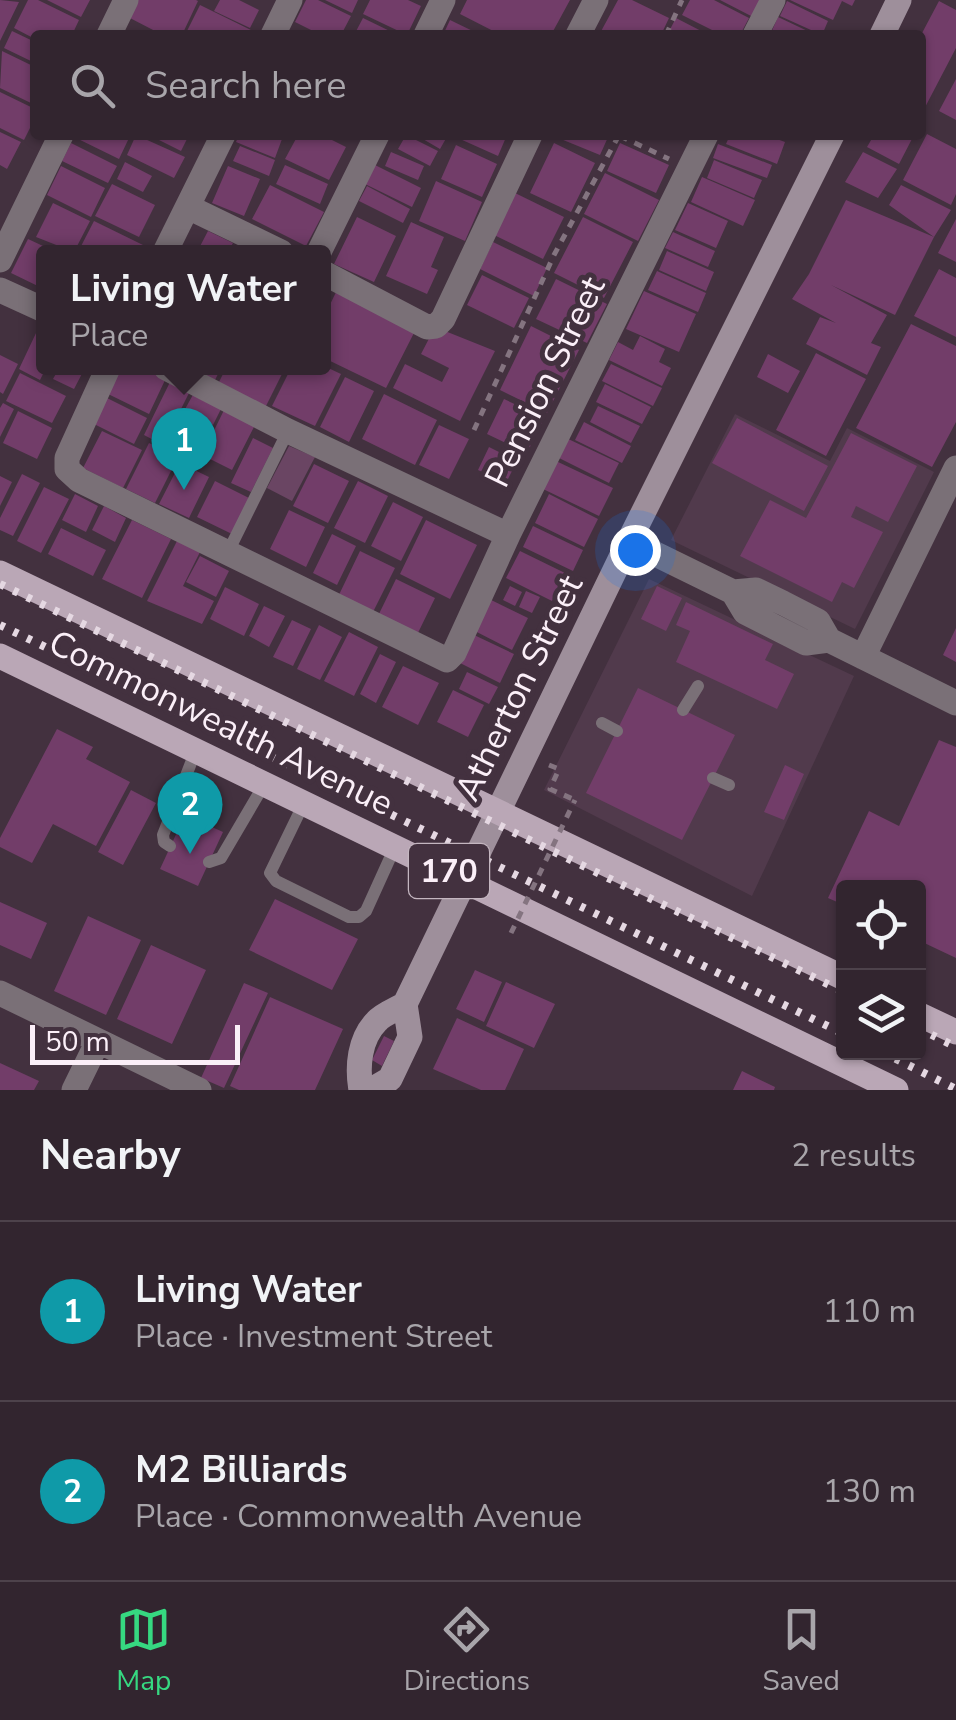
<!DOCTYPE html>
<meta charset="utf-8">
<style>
:root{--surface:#32252f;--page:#3d313b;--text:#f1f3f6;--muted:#a8a5aa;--line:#4d424b;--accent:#36d881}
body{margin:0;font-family:"Nunito Sans",sans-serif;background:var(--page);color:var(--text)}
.controls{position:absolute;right:30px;bottom:30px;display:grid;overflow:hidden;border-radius:10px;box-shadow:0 2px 8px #0004}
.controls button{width:90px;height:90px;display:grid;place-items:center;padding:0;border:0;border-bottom:2px solid var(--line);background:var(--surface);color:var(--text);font:50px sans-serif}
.scale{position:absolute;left:30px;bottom:25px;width:210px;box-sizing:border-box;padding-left:10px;border:5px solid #fbeff8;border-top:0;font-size:28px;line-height:35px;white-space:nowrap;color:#fbeff8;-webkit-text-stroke:8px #43313f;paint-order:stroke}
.you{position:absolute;left:635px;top:550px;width:35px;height:35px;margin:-25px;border:8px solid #fff;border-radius:50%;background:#1a73e8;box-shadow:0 0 0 15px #1a73e833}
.badge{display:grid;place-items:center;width:65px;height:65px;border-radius:50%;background:var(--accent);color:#fff;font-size:32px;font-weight:700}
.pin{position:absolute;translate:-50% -82px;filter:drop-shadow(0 2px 5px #0008)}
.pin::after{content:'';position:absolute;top:52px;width:35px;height:30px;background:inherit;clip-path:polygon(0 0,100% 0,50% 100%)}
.popup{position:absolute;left:36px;top:245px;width:295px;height:130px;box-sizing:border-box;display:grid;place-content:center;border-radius:10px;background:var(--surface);filter:drop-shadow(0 2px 8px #0005);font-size:32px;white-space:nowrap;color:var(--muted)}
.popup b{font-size:38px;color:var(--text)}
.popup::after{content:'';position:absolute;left:50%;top:100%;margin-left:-20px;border:20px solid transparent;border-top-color:var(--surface)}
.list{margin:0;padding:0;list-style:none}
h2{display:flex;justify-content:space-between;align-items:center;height:130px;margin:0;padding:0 40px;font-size:42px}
h2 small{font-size:32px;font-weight:400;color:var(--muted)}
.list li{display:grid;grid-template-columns:65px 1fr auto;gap:30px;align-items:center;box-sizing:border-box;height:180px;padding:0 40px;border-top:2px solid var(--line)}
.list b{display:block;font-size:38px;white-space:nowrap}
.list p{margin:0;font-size:32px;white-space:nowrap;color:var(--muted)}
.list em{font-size:32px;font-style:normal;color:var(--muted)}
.icon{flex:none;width:55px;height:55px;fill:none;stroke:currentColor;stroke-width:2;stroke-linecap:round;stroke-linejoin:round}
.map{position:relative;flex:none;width:956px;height:1090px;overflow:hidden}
.search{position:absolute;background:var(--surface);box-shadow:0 2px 8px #0004;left:30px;right:30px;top:30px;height:110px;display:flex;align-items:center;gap:25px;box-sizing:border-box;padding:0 35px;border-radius:10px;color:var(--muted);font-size:38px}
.sheet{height:490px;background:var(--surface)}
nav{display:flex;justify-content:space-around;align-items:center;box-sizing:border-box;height:140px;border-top:2px solid var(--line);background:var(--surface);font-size:28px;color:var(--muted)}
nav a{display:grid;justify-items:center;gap:5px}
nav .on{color:var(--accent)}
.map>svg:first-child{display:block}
.built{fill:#513a4c}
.green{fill:#6a4563}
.building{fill:#723d69}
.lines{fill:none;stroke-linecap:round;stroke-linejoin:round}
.path{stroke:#847480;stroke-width:5;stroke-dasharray:8 8;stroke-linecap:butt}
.lane{stroke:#7a7077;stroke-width:12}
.street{stroke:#7a7077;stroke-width:25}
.secondary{stroke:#9e8f9b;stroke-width:25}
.primary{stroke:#baa7b6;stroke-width:25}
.rail{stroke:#e5d8e2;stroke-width:8;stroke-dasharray:5 10;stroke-linecap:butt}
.path-bridge{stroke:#847480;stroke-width:5;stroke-dasharray:8 8;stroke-linecap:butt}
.labels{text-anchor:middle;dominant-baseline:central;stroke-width:10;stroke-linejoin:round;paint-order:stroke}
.shield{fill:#43313f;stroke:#c4b6c0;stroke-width:2.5}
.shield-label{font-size:32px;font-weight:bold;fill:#fbeff8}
.street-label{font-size:35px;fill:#fbeff8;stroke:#43313f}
</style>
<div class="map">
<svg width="956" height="1090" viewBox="0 0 956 1090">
<rect width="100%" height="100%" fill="#43313f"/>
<path class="built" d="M 735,414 L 830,461 L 847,428 L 934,472 L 855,629 L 671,540 Z
M 649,579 L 854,676 L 752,896 L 544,790 Z"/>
<path class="green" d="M 289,446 L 315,457 L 292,501 L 267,488 Z"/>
<path class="building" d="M 0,0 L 19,2 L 0,41 Z
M 28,0 L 38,0 L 79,20 L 72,35 L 35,35 L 35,39 L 14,28 Z
M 47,0 L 90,0 L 81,17 Z
M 137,0 L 196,0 L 198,1 L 182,35 L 153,35 L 155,31 L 128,17 Z
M 220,0 L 239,0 L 259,10 L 250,28 L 214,11 Z
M 306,0 L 318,0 L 351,16 L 341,35 L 321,35 L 295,22 Z
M 325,0 L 358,0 L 352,13 Z
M 370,0 L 408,0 L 421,6 L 407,35 L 363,14 Z
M 467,0 L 570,0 L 551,35 L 501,35 L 460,14 Z
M 618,0 L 632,0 L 669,18 L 661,35 L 599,35 Z
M 690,0 L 714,0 L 749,18 L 740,35 L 722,35 L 682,15 Z
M 720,0 L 762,0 L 753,17 Z
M 790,0 L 855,0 L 852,6 L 842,1 L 833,20 Z
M 787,1 L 828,21 L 822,35 L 780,16 Z
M 939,1 L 956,10 L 956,48 L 921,115 L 921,35 Z
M 200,5 L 255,32 L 254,35 L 185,35 Z
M 778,17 L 816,35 L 770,35 Z
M 363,18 L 398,35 L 354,35 Z
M 676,18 L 709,35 L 667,35 Z
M 450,20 L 481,35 L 443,35 Z
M 12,31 L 35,42 L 35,63 L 4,48 Z
M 2,51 L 35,67 L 35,105 L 0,88 Z
M 956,79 L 956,120 L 939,111 Z
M 0,92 L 35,109 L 35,118 L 24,140 L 0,128 Z
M 0,132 L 21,142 L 7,169 L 0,165 Z
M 927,134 L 956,149 L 956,194 L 951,205 L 903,180 Z
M 70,135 L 123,135 L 129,138 L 119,159 Z
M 136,135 L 185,157 L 174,178 L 127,155 Z
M 149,135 L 189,135 L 181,151 Z
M 239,135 L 271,135 L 282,139 L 275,158 L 236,142 Z
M 298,135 L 322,135 L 346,147 L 329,180 L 285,159 Z
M 406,135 L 438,151 L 430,166 L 398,149 Z
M 416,135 L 448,135 L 440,149 Z
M 462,135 L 507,135 L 498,156 L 460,139 Z
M 551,135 L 609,135 L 600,155 Z
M 730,135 L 766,135 L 785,142 L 777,164 L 726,144 Z
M 874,135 L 914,135 L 899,164 L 867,147 Z
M 71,143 L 117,166 L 108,183 L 62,161 Z
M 554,143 L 595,163 L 571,212 L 530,193 Z
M 620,143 L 669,165 L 656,193 L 607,171 Z
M 718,144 L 772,165 L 767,178 L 713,158 Z
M 456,145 L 497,164 L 482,197 L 441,179 Z
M 240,146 L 275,160 L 269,176 L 233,161 Z
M 391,152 L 424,166 L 418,180 L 385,166 Z
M 863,152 L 897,169 L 878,198 L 845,182 Z
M 714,160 L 762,180 L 754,198 L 707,178 Z
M 125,162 L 152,176 L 143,192 L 117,179 Z
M 285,165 L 328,184 L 320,204 L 276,184 Z
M 375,165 L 421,188 L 412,207 L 365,184 Z
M 61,166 L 105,188 L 91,217 L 47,195 Z
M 228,166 L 260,179 L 244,216 L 212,203 Z
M 605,173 L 659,200 L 638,241 L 584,214 Z
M 702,177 L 755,200 L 743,226 L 691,202 Z
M 436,181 L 482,202 L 465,241 L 419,221 Z
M 112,184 L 155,205 L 139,237 L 95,216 Z
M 270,185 L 324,212 L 306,246 L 252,219 Z
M 901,185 L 951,210 L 934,237 L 889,205 Z
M 367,186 L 410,209 L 403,223 L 359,201 Z
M 515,193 L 564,217 L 543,259 L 494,235 Z
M 846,200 L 934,237 L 895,315 L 831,285 L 887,315 L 871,343 L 881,347 L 867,375 L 806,344 L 820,317 L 836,323 L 792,299 L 809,274 Z
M 53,203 L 90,221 L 74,252 L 36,237 Z
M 688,203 L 728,221 L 716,248 L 675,230 Z
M 357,217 L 396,236 L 374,282 L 334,264 Z
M 583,217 L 633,242 L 604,298 L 554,273 Z
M 956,219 L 956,262 L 938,253 Z
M 94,221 L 143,245 L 139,252 L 78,252 Z
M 411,222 L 444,237 L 431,267 L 438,270 L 427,294 L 386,276 Z
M 208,231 L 233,243 L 228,252 L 197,252 Z
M 673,232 L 715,251 L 708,267 L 665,248 Z
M 28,239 L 56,252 L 44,252 L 44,289 L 11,273 Z
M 493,242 L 547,268 L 534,296 L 480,269 Z
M 667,251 L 714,272 L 706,291 L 659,270 Z
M 939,269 L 956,278 L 956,337 L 914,316 Z
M 657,271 L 706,293 L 698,312 L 648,290 Z
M 482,275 L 529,298 L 514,328 L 467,305 Z
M 556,279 L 607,304 L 587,343 L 536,319 Z
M 338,288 L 417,327 L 386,388 L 324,358 L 324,317 Z
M 644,291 L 696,314 L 679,352 L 626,329 Z
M 911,324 L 956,346 L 956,422 L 932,467 L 856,428 Z
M 531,326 L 579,350 L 547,413 L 500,390 Z
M 435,327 L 495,351 L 460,421 L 393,388 L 405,364 L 442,382 L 449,368 L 421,354 Z
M 37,331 L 44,335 L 46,368 L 40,380 L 19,369 Z
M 640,336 L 665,349 L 659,362 L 671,368 L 662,386 L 609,360 L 618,342 L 633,350 Z
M 816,353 L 866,379 L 826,456 L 776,430 Z
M 768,354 L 800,371 L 788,393 L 757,377 Z
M 0,355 L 18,364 L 3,394 L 0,392 Z
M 611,364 L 662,388 L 653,406 L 602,381 Z
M 324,366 L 341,374 L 315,426 L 272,406 L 291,368 Z
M 59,368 L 85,368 L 74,389 L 53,379 Z
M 118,368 L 144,368 L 166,378 L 149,414 L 106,393 Z
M 189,368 L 221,368 L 212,386 Z
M 226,368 L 285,368 L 265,408 L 218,384 Z
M 20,373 L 66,396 L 52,423 L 6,401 Z
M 345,377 L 374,391 L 349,442 L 320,427 Z
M 171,380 L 191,389 L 163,445 L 144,435 Z
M 605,384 L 651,407 L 642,424 L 596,402 Z
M 195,391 L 223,405 L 213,425 L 184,411 Z
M 384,394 L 437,420 L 415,465 L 362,439 Z
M 103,396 L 147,418 L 134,444 L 90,422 Z
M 504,399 L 544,418 L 527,453 L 487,434 Z
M 3,403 L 14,409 L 0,437 L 0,408 Z
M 226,406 L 257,421 L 232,470 L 202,455 Z
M 598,406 L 640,426 L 631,443 L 590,422 Z
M 18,411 L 52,428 L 37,459 L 3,443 Z
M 182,414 L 212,429 L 196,459 L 167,445 Z
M 737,418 L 828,466 L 804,511 L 712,463 Z
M 584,422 L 631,446 L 622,463 L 575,440 Z
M 439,425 L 469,439 L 449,479 L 419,465 Z
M 102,431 L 142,450 L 123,488 L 83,468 Z
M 851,433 L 917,466 L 888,522 L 856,506 L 851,517 L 883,532 L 854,588 L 842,582 L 832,602 L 740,556 L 770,500 L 806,518 Z
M 564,437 L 619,463 L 609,483 L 555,456 Z
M 253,438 L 273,448 L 251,492 L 231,483 Z
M 149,443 L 178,457 L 155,503 L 126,489 Z
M 489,447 L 517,461 L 506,483 L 478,470 Z
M 556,461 L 613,488 L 599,516 L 543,489 Z
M 180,463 L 209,477 L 189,518 L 159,504 Z
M 314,464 L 349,481 L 328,523 L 293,506 Z
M 22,474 L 40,483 L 13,536 L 0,530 L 0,518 Z
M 0,476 L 12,482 L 0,506 Z
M 215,481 L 249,498 L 232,534 L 197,517 Z
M 358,481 L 388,496 L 365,543 L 334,528 Z
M 44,487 L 69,499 L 41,553 L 17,541 Z
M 75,494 L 98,506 L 86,532 L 62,520 Z
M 549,494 L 598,519 L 584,547 L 535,523 Z
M 393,502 L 423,517 L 401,561 L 371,546 Z
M 104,506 L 126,518 L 115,542 L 92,530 Z
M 289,510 L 325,527 L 306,567 L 270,549 Z
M 132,520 L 171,539 L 142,598 L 102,579 Z
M 426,520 L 477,545 L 450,599 L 400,574 Z
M 533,526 L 583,550 L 573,571 L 523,547 Z
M 61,528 L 106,550 L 93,576 L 48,554 Z
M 332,534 L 356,546 L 337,585 L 313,573 Z
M 177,541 L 200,552 L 183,586 L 214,601 L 202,624 L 147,601 Z
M 360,551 L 395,568 L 370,618 L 336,601 Z
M 520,551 L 565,573 L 552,601 L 506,578 Z
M 200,556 L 229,571 L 216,597 L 186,582 Z
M 396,579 L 435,598 L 415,639 L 376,620 Z
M 510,586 L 522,592 L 515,606 L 503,600 Z
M 657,586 L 682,598 L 666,631 L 641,619 Z
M 225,587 L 259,604 L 244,636 L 210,619 Z
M 526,591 L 540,597 L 532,613 L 519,607 Z
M 483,596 L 528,618 L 512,650 L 467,627 Z
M 686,602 L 773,644 L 765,660 L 794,674 L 777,709 L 676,662 L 690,631 L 676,625 Z
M 264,606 L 285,616 L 269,647 L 249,636 Z
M 292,620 L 311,629 L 293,666 L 273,657 Z
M 319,625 L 342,637 L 320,680 L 297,669 Z
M 956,628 L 956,662 L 943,655 Z
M 349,632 L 378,647 L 354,696 L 324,681 Z
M 472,634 L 514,654 L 500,683 L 458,662 Z
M 380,654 L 396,662 L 376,703 L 360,694 Z
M 403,666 L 439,683 L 418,725 L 382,707 Z
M 467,672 L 498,687 L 489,704 L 459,689 Z
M 638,688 L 735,735 L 682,840 L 586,793 Z
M 453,690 L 484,705 L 468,737 L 437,722 Z
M 57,729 L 93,747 L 86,759 L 130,782 L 96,846 L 53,824 L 32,863 L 0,847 L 0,838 Z
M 939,740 L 956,747 L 956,958 L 918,940 L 918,888 L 844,888 L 844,905 L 828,898 L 869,811 L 899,826 Z
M 785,765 L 804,774 L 784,820 L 764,812 Z
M 131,790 L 156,803 L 123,865 L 98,852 Z
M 185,815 L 223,832 L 198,886 L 160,869 Z
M 275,899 L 358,939 L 332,990 L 249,950 Z
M 0,902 L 47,923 L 31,959 L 0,945 Z
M 88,916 L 141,940 L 106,1015 L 54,991 Z
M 151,945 L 206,970 L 172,1044 L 117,1019 Z
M 475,970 L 502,982 L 484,1022 L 456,1009 Z
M 506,982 L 555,1004 L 534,1048 L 486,1026 Z
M 244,983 L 268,993 L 224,1088 L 201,1078 Z
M 270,997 L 343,1029 L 315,1090 L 239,1090 L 230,1086 Z
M 457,1018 L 524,1049 L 505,1090 L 481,1090 L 433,1069 Z
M 384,1036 L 394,1041 L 382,1066 L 372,1060 Z
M 0,1063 L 39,1081 L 34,1090 L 0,1090 Z
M 742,1071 L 775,1087 L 774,1090 L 733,1090 Z"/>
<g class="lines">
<path class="path" d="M 666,35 L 682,0
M 620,136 L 669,159
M 474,430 L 554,255 L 619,135
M 549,765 L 559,769 L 550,789 L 575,800"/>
<path class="lane" d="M 227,554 L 288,431
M 683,710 L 698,686
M 602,723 L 617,731
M 713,778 L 729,785
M 303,805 L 270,873 L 276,881 L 349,917 L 359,917 L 366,911 L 395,847
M 170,846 L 164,842 L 163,835 L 196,750
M 209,862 L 221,858 L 265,783"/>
<path class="street" d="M 109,35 L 126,0
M 273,35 L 290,0
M 426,35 L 443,0
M 578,35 L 596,0
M 755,35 L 773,0
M 188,207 L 281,252
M 165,252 L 223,135
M 319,252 L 377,135
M 0,260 L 61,135
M 324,273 L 427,327 L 436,326 L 443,319 L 530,135
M 0,290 L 44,310
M 108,368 L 67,458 L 67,469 L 79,480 L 447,660 L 454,653 L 508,535 L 706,135
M 166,368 L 288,431 L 508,535
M 629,541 L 733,592 L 756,590 L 783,603 L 818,621 L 829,640
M 733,592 L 745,612 L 806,643 L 829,640 L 956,703
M 863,657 L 956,468
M 0,993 L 199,1090
M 74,1090 L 98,1041"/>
<path class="secondary" d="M 882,35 L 899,0
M 361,1090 C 357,1067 359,1039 377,1021 C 383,1014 397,1009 405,1004 L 629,541 L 832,135
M 371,1090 L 390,1079 L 410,1037 L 405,1004"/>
<path class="primary" d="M 0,573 L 844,978
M 0,656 L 896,1090
M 918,1014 L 956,1032"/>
<path class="rail" d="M 0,584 L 844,992
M 0,625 L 844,1034
M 918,1028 L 956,1047
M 882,1052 L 956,1089"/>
<path class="path-bridge" d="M 511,933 L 575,800"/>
</g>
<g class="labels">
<rect class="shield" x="409" y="844" width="80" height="54" rx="8"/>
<g class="shield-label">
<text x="449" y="871">170</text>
</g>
<g class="street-label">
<text transform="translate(545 382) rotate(-64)">Pension Street</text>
<text transform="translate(519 688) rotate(-64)">Atherton Street</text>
<text transform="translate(221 723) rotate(26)">Commonwealth Avenue</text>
</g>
</g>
</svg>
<div class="controls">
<button><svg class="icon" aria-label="locate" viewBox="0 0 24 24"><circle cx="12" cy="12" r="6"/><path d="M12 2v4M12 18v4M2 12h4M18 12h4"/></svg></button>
<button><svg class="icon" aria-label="layers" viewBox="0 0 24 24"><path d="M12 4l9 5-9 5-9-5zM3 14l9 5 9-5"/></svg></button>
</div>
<div class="scale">50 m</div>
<div class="you"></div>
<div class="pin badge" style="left:184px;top:490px;background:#0f9aa8">1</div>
<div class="popup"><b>Living Water</b>Place</div>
<div class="pin badge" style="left:190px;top:854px;background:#0f9aa8">2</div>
<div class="search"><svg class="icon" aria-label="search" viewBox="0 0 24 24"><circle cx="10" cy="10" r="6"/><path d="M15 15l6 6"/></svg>Search here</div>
</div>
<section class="sheet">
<h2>Nearby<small>2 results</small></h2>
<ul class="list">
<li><span class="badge" style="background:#0f9aa8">1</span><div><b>Living Water</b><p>Place · Investment Street</p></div><em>110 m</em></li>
<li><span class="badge" style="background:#0f9aa8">2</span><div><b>M2 Billiards</b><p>Place · Commonwealth Avenue</p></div><em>130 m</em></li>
</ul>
</section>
<nav>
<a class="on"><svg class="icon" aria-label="map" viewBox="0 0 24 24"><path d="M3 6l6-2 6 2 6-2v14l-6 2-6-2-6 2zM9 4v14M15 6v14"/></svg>Map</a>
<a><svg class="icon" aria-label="directions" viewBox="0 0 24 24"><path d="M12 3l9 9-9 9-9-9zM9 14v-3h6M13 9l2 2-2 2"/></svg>Directions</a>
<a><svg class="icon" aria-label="saved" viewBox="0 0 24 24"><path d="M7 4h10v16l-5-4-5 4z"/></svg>Saved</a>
</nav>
